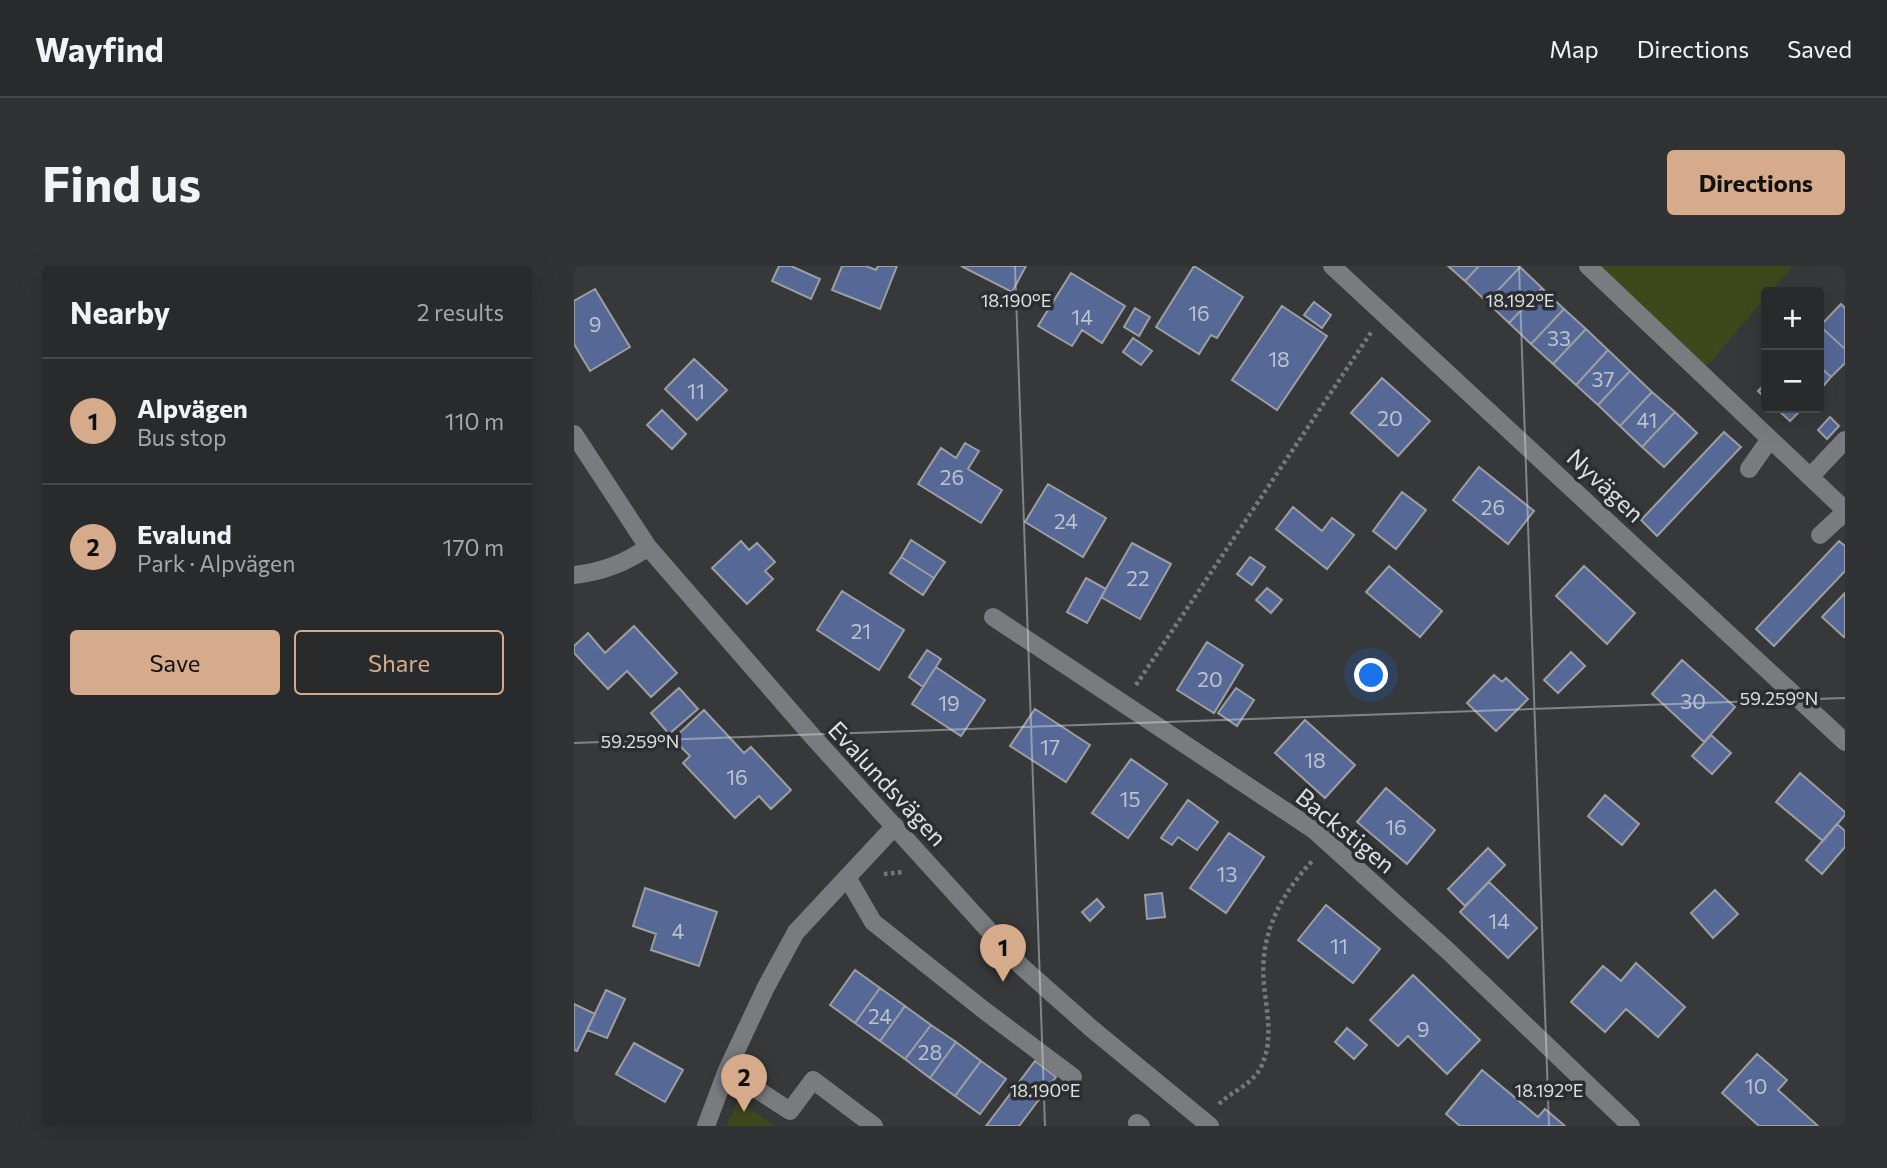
<!DOCTYPE html>
<meta charset="utf-8">
<style>
:root{--surface:#282a2c;--page:#303234;--text:#f1f3f6;--muted:#a5a7a9;--line:#444648;--accent:#d6ab8b}
body{margin:0;font-family:Commissioner,sans-serif;background:var(--page);color:var(--text)}
.controls{position:absolute;right:21px;top:21px;display:grid;overflow:hidden;border-radius:7px;box-shadow:0 7px 28px #0002}
.controls button{width:63px;height:63px;display:grid;place-items:center;padding:0;border:0;border-bottom:2px solid var(--line);background:var(--surface);color:var(--text);font:35px sans-serif}
.you{position:absolute;left:798px;top:410px;width:24px;height:24px;margin:-18px;border:5px solid #fff;border-radius:50%;background:#1a73e8;box-shadow:0 0 0 10px #1a73e833}
.badge{display:grid;place-items:center;width:46px;height:46px;border-radius:50%;background:var(--accent);color:#111;font-size:23px;font-weight:700}
.pin{position:absolute;translate:-50% -58px;filter:drop-shadow(0 2px 4px #0008)}
.pin::after{content:'';position:absolute;top:37px;width:24px;height:21px;background:inherit;clip-path:polygon(0 0,100% 0,50% 100%)}
.list{margin:0;padding:0;list-style:none}
h2{display:flex;justify-content:space-between;align-items:center;height:91px;margin:0;padding:0 28px;font-size:30px}
h2 small{font-size:23px;font-weight:400;color:var(--muted)}
.list li{display:grid;grid-template-columns:46px 1fr auto;gap:21px;align-items:center;box-sizing:border-box;height:126px;padding:0 28px;border-top:2px solid var(--line)}
.list b{display:block;font-size:26px;white-space:nowrap}
.list p{margin:0;font-size:23px;white-space:nowrap;color:var(--muted)}
.list em{font-size:23px;font-style:normal;color:var(--muted)}
.actions{display:flex;gap:14px;padding:21px 28px}
.actions a{flex:1;padding:16px 0;border:2px solid var(--accent);border-radius:7px;text-align:center;font-size:24px;color:var(--accent)}
.actions .main{background:var(--accent);color:#111}
.map{position:relative;flex:none;width:1271px;height:860px;overflow:hidden;border-radius:7px}
header{display:flex;align-items:center;gap:42px;box-sizing:border-box;height:98px;padding:0 35px;background:var(--surface);border-bottom:2px solid var(--line)}
header strong{font-size:33px}
nav{display:flex;gap:38px;margin-inline-start:auto;font-size:24px}
.intro{display:flex;align-items:center;justify-content:space-between;box-sizing:border-box;height:168px;padding:0 42px}
h1{margin:0;font-size:49px}
.button{padding:18px 32px;border-radius:7px;background:var(--accent);color:#111;font-size:24px;font-weight:700}
main{display:flex;gap:42px;padding:0 42px}
aside{flex:1;background:var(--surface);border-radius:7px;box-shadow:0 7px 28px #0002}
.map>svg:first-child{display:block}
.green{fill:#3e481b}
.building{fill:#556896;stroke:#9c9ea1;stroke-width:2}
.lines{fill:none;stroke-linecap:round;stroke-linejoin:round}
.path{stroke:#77787a;stroke-width:4.5;stroke-dasharray:3.5 3.5;stroke-linecap:butt}
.minor{stroke:#7a7b7e;stroke-width:18}
.ticks{fill:none;stroke:#dfe0e1;stroke-width:2;stroke-opacity:0.45}
.labels{text-anchor:middle;dominant-baseline:central;stroke-width:7;stroke-linejoin:round;paint-order:stroke}
.number-label{font-size:21px;fill:#bcc2ce}
.street-label{font-size:24px;fill:#dfe0e1;stroke:#2c2d30}
.ticks-label{font-size:18px;text-anchor:middle;fill:#dfe0e1;stroke:#2c2d30;stroke-width:7;stroke-linejoin:round;paint-order:stroke}
</style>
<header>
<strong>Wayfind</strong>
<nav><a>Map</a><a>Directions</a><a>Saved</a></nav>
</header>
<div class="intro"><h1>Find us</h1><a class="button">Directions</a></div>
<main>
<aside>
<h2>Nearby<small>2 results</small></h2>
<ul class="list">
<li><span class="badge">1</span><div><b>Alpvägen</b><p>Bus stop</p></div><em>110 m</em></li>
<li><span class="badge">2</span><div><b>Evalund</b><p>Park · Alpvägen</p></div><em>170 m</em></li>
</ul>
<div class="actions"><a class="main">Save</a><a>Share</a></div>
</aside>
<div class="map">
<svg width="1271" height="860" viewBox="0 0 1271 860">
<rect width="100%" height="100%" fill="#36383a"/>
<path class="green" d="M 1027,0 L 1219,0 L 1196,26 L 1192,26 L 1192,31 L 1131,102 Z
M 164,833 L 200,860 L 153,860 Z"/>
<path class="building" d="M 205,0 L 217,0 L 246,13 L 237,33 L 198,15 Z
M 268,0 L 292,0 L 302,4 L 304,0 L 323,0 L 306,43 L 258,24 Z
M 387,0 L 452,0 L 438,26 Z
M 620,0 L 669,31 L 643,72 L 637,69 L 625,88 L 582,61 Z
M 874,0 L 905,0 L 891,15 Z
M 905,0 L 944,0 L 946,1 L 913,36 L 891,15 Z
M 946,1 L 968,22 L 935,57 L 913,36 Z
M 497,7 L 551,40 L 528,77 L 508,64 L 498,80 L 464,60 Z
M 968,22 L 990,43 L 957,78 L 935,57 Z
M 21,23 L 56,81 L 16,105 L 0,78 L 0,35 Z
M 740,36 L 757,49 L 748,62 L 730,49 Z
M 1267,38 L 1271,42 L 1271,83 L 1246,60 Z
M 708,40 L 753,70 L 703,144 L 658,114 Z
M 561,42 L 576,51 L 565,70 L 550,61 Z
M 990,43 L 1012,63 L 979,98 L 957,78 Z
M 1246,60 L 1271,83 L 1271,97 L 1257,111 L 1245,100 Z
M 1012,63 L 1034,84 L 1002,119 L 979,98 Z
M 559,72 L 578,85 L 567,99 L 549,86 Z
M 1034,84 L 1056,105 L 1024,139 L 1002,119 Z
M 120,93 L 153,124 L 123,154 L 91,123 Z
M 1245,100 L 1257,111 L 1245,125 Z
M 1056,105 L 1078,126 L 1046,160 L 1024,139 Z
M 808,112 L 856,155 L 824,190 L 777,147 Z
M 1192,117 L 1192,133 L 1184,125 Z
M 1078,126 L 1101,146 L 1068,181 L 1046,160 Z
M 1202,142 L 1229,142 L 1216,155 Z
M 88,144 L 112,168 L 98,183 L 73,159 Z
M 1101,146 L 1123,167 L 1090,201 L 1068,181 Z
M 1256,151 L 1265,160 L 1253,173 L 1244,164 Z
M 1150,166 L 1167,181 L 1083,270 L 1067,254 Z
M 391,177 L 405,185 L 394,203 L 428,224 L 407,257 L 344,218 L 367,182 L 382,192 Z
M 905,201 L 960,245 L 934,278 L 879,234 Z
M 474,218 L 532,252 L 509,291 L 451,256 Z
M 828,226 L 852,244 L 822,283 L 799,265 Z
M 719,241 L 748,265 L 758,252 L 780,269 L 753,303 L 702,263 Z
M 337,274 L 371,296 L 360,312 L 327,291 Z
M 167,275 L 175,284 L 183,277 L 201,296 L 191,305 L 199,313 L 173,338 L 138,302 Z
M 1265,275 L 1271,280 L 1271,305 L 1200,380 L 1182,363 Z
M 558,277 L 597,298 L 566,353 L 527,331 Z
M 327,291 L 360,312 L 349,329 L 316,307 Z
M 676,291 L 691,301 L 678,319 L 663,308 Z
M 815,300 L 868,345 L 846,371 L 792,326 Z
M 1010,300 L 1061,347 L 1033,378 L 982,330 Z
M 512,312 L 532,323 L 513,357 L 493,346 Z
M 693,322 L 708,334 L 697,347 L 682,334 Z
M 268,325 L 330,364 L 305,404 L 243,364 Z
M 1271,327 L 1271,370 L 1270,371 L 1248,351 Z
M 60,360 L 103,407 L 77,431 L 53,405 L 34,423 L 0,387 L 0,380 L 14,367 L 31,387 Z
M 633,376 L 669,399 L 640,447 L 603,424 Z
M 353,384 L 367,393 L 349,421 L 335,411 Z
M 997,386 L 1011,400 L 984,427 L 970,414 Z
M 1108,394 L 1161,441 L 1130,476 L 1078,428 Z
M 362,401 L 411,434 L 387,470 L 338,438 Z
M 920,409 L 928,416 L 932,412 L 954,433 L 922,465 L 893,437 Z
M 105,422 L 124,443 L 95,468 L 77,447 Z
M 662,422 L 680,434 L 663,460 L 644,447 Z
M 461,443 L 516,479 L 492,516 L 436,480 Z
M 130,444 L 170,487 L 177,481 L 217,524 L 197,543 L 185,530 L 161,552 L 109,497 L 116,490 L 99,473 Z
M 731,454 L 781,499 L 751,532 L 701,487 Z
M 1137,469 L 1157,487 L 1138,508 L 1118,490 Z
M 557,493 L 593,518 L 554,572 L 518,547 Z
M 1226,507 L 1271,546 L 1271,549 L 1249,575 L 1202,536 Z
M 812,522 L 861,564 L 833,598 L 783,556 Z
M 1031,529 L 1065,558 L 1048,579 L 1014,550 Z
M 614,534 L 644,556 L 623,584 L 604,571 L 598,579 L 587,572 Z
M 1263,558 L 1271,565 L 1271,581 L 1248,608 L 1232,594 Z
M 655,567 L 690,591 L 652,647 L 616,622 Z
M 914,582 L 931,599 L 891,640 L 874,623 Z
M 915,616 L 963,662 L 934,692 L 886,646 Z
M 71,622 L 143,646 L 125,700 L 77,684 L 82,668 L 59,660 Z
M 1141,624 L 1164,648 L 1139,672 L 1117,647 Z
M 588,627 L 591,651 L 573,653 L 571,629 Z
M 523,633 L 530,641 L 516,655 L 508,646 Z
M 752,639 L 806,683 L 779,717 L 724,674 Z
M 1062,697 L 1111,741 L 1084,771 L 1052,743 L 1031,766 L 997,736 L 1029,700 L 1047,715 Z
M 281,704 L 306,722 L 281,757 L 256,739 Z
M 839,709 L 906,774 L 873,808 L 834,770 L 824,780 L 796,754 Z
M 306,722 L 331,740 L 306,775 L 281,757 Z
M 32,724 L 51,733 L 33,772 L 13,764 Z
M 0,738 L 21,748 L 3,785 L 0,784 Z
M 331,740 L 357,759 L 331,793 L 306,775 Z
M 357,759 L 382,776 L 356,812 L 331,793 Z
M 773,762 L 793,779 L 780,793 L 761,776 Z
M 382,776 L 407,795 L 381,830 L 356,812 Z
M 60,777 L 109,804 L 91,836 L 42,808 Z
M 1183,788 L 1213,814 L 1204,824 L 1244,860 L 1185,860 L 1148,827 Z
M 407,795 L 432,813 L 406,848 L 381,830 Z
M 461,795 L 482,811 L 445,860 L 412,860 Z
M 908,804 L 964,851 L 971,843 L 991,860 L 886,860 L 872,848 Z"/>
<g class="lines">
<path class="path" d="M 562,419 L 798,65
M 310,608 L 329,606
M 645,838 C 658,825 676,820 686,803 C 700,776 693,748 690,719 C 685,669 706,629 740,593"/>
<path class="minor" d="M 758,0 L 1271,476
M 1014,0 L 1271,244
M 0,168 L 74,281 L 239,471 L 447,700 L 518,763 L 636,860
M 1175,203 L 1196,173
M 1236,211 L 1271,174
M 1246,269 L 1271,246
M 0,309 C 28,306 52,297 74,281
M 419,351 L 740,564 L 873,684 L 1057,860
M 273,611 L 299,656 L 411,745 L 499,811
M 153,804 L 216,845 L 239,814 L 300,860
M 563,857 L 567,860
M 132,860 L 153,804 L 192,721 L 222,666 L 321,560"/>
</g>
<path class="ticks" d="M 441,0 L 471,860M 945,0 L 975,860M 0,477 L 1271,432"/>
<g class="labels">
<g class="number-label">
<text x="625" y="46">16</text>
<text x="508" y="50">14</text>
<text x="21" y="57">9</text>
<text x="985" y="71">33</text>
<text x="705" y="92">18</text>
<text x="1029" y="112">37</text>
<text x="122" y="124">11</text>
<text x="816" y="151">20</text>
<text x="1073" y="153">41</text>
<text x="378" y="210">26</text>
<text x="919" y="240">26</text>
<text x="492" y="254">24</text>
<text x="564" y="311">22</text>
<text x="287" y="364">21</text>
<text x="636" y="412">20</text>
<text x="1119" y="434">30</text>
<text x="375" y="436">19</text>
<text x="476" y="480">17</text>
<text x="741" y="493">18</text>
<text x="163" y="510">16</text>
<text x="556" y="532">15</text>
<text x="822" y="560">16</text>
<text x="653" y="607">13</text>
<text x="925" y="654">14</text>
<text x="104" y="664">4</text>
<text x="765" y="679">11</text>
<text x="306" y="749">24</text>
<text x="849" y="762">9</text>
<text x="356" y="785">28</text>
<text x="1182" y="819">10</text>
</g>
<g class="street-label">
<text transform="translate(1032 219) rotate(43)">Nyvägen</text>
<text transform="translate(314 517) rotate(47)">Evalundsvägen</text>
<text transform="translate(772 564) rotate(39)">Backstigen</text>
</g>
</g>
<g class="ticks-label">
<text x="442" y="41">18.190°E</text>
<text x="946" y="41">18.192°E</text>
<text x="1205" y="439">59.259°N</text>
<text x="66" y="482">59.259°N</text>
<text x="471" y="831">18.190°E</text>
<text x="975" y="831">18.192°E</text>
</g>
</svg>
<div class="controls">
<button>+</button>
<button>−</button>
</div>
<div class="you"></div>
<div class="pin badge" style="left:429px;top:716px">1</div>
<div class="pin badge" style="left:170px;top:846px">2</div>
</div>
</main>
